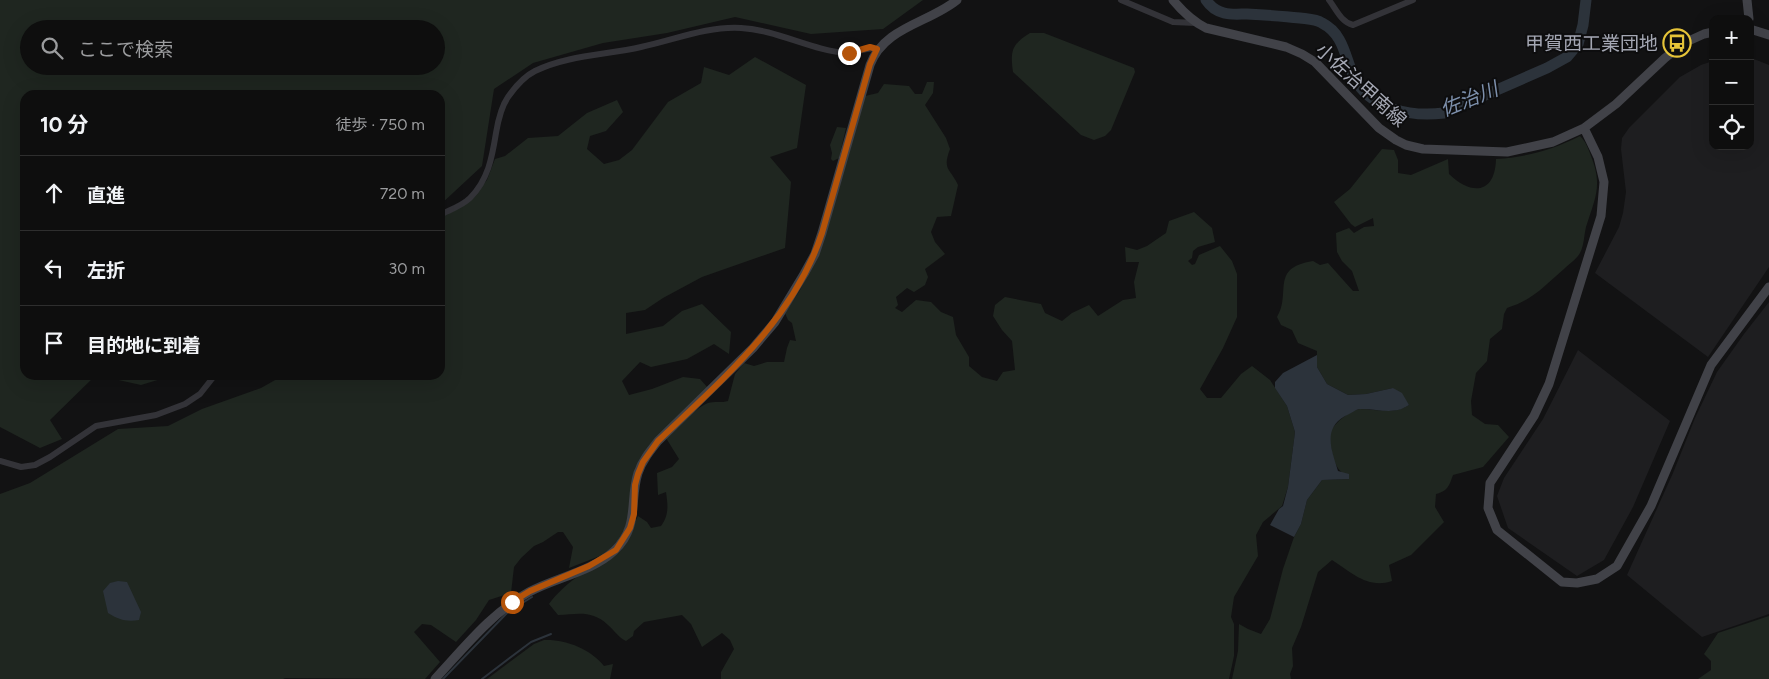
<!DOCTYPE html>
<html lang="ja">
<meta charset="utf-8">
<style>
:root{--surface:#0e0e0e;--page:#171717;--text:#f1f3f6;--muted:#9b9c9e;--line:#2e2e2e}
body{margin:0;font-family:Figtree,"Noto Sans JP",sans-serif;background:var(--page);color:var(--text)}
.controls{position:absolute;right:15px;top:15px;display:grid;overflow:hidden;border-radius:10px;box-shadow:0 5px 20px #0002}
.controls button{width:45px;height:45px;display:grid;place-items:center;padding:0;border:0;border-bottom:1px solid var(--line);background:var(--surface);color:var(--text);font:25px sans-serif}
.stop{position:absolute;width:15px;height:15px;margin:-11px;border:4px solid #b45309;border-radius:50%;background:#fff}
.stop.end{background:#b45309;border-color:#fff;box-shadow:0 1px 5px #0008}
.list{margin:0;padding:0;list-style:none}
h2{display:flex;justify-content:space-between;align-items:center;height:65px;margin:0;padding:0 20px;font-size:21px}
h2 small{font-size:16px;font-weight:400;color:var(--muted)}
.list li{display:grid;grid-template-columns:32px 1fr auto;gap:15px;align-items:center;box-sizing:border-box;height:75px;padding:0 20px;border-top:1px solid var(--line)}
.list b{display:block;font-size:19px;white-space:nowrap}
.list em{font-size:16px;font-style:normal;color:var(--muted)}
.icon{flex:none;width:28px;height:28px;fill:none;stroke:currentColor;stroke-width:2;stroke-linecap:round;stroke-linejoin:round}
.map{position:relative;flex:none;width:1769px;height:679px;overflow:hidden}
.search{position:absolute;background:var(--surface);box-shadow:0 5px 20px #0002;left:20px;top:20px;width:425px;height:55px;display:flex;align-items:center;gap:12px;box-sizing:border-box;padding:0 18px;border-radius:28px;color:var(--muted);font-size:19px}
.panel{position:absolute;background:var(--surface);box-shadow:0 5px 20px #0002;left:20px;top:90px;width:425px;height:290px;border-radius:15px}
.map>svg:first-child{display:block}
.built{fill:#1e1e20}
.green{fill:#1f2620;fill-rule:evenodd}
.water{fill:#2c333b}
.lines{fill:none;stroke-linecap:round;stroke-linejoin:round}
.stream{stroke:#2c333b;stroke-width:2}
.river{stroke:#2c333b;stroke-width:11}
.street{stroke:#333338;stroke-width:6}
.secondary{stroke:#414248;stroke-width:9}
.route{stroke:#b45309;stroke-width:6}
.labels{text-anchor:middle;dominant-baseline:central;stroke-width:4;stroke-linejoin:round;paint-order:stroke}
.poi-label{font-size:19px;fill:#a4a7b3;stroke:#0d0d0e;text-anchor:end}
.street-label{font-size:19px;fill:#a4a7b3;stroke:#0d0d0e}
.water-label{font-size:20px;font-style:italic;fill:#7d90ac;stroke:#0d0d0e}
</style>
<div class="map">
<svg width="1769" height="679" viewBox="0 0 1769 679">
<rect width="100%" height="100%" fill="#121213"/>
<path class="built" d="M 1750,59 L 1754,59 L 1769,65 L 1769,267 L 1708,357 L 1595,273 L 1619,227 L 1623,213 L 1626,192 L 1621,149 L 1622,138 L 1629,128 L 1680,77 L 1701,65 L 1713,61 L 1713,146 L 1750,146 Z
M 1769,302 L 1769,614 L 1702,637 L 1627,575 L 1673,473 L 1695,418 L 1717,372 L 1744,334 Z
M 1578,350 L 1670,421 L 1633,507 L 1604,560 L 1577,576 L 1508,528 L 1497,496 L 1504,478 L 1543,419 Z"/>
<path class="green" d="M 0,0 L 923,0 L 883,29 L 811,34 L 735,17 L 667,33 L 603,43 L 533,63 L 494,89 L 482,166 L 440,205 L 440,95 L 25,95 L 25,375 L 174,375 L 141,385 L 96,375 L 50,420 L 62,439 L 40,448 L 0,427 ZM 29,29 L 436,29 L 436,66 L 29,66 Z
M 1030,33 L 1044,33 L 1134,68 L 1135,72 L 1111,130 L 1105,136 L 1094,140 L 1081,135 L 1013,72 C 1010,51 1012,44 1030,33 Z
M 755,57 L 806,85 L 797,148 L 770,157 L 791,182 L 785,248 L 702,277 L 663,298 L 645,310 L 626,313 L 626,334 L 663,326 L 682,311 L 702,304 L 731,332 L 729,354 L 714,344 L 687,359 L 651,367 L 640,362 L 622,381 L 629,395 L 652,389 L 683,377 L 700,379 L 708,388 L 650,444 L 635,468 L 632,506 L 623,535 L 605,554 L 569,568 L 573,547 L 563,532 L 558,532 L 543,542 L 534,546 L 521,558 L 514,567 L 511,593 L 489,600 L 476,620 L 456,642 L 431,625 L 422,624 L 414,632 L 440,662 L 425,679 L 285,678 L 283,679 L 0,679 L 0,494 L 30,483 L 118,429 L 168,426 L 202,409 L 261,388 L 284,375 L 440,375 L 440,218 L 469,202 L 487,180 L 495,159 L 505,156 L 528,138 L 558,136 L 587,113 L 617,100 L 623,112 L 606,131 L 590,136 L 587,149 L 604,164 L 619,160 L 632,150 L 668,102 L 701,83 L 704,67 L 729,75 Z
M 927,82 L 934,82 L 933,93 L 925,105 L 946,138 L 950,149 C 942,170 950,168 958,185 L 951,216 L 937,217 L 931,232 L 935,242 L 945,254 L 925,269 L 928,277 L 925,285 L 914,292 L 907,288 L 896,297 L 898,305 L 895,308 L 902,312 L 916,300 L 931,302 L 941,312 L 953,317 L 956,335 L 969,357 L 969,366 L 982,377 L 997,381 L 1003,372 L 1015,370 L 1012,341 L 1002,330 L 993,316 L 995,305 L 1005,297 L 1041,304 L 1045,313 L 1062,321 L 1072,313 L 1089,305 L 1098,316 L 1123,300 L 1136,298 L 1134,282 L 1139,262 L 1126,262 L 1125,247 L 1137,250 L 1147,246 L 1166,233 L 1169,221 L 1194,212 L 1212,228 L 1215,242 L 1198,247 L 1193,251 L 1192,258 L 1188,261 L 1192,265 L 1195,264 L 1199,255 L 1220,246 L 1232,261 L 1237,274 L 1237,317 L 1223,348 L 1200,389 L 1207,398 L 1221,398 L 1241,374 L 1252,366 L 1270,380 L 1287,406 L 1295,432 L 1288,487 L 1282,506 L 1263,522 L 1256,535 L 1258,556 L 1234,597 L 1231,617 L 1234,624 L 1234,656 L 1229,679 L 721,679 L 721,672 L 734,649 L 730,640 L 722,633 L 702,647 L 691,624 L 682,615 L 644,622 L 634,631 L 633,636 L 626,641 C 618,637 615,631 608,625 C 592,610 579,614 558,615 L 549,604 C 556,594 567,584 577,577 C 591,568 605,565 618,553 C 629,543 631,528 638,516 L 647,522 L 651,528 L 661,526 C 669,515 668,506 666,492 L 658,495 L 657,473 L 672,467 L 679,459 L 666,438 C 676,427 694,409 708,403 C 714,401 722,403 728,401 L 735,374 L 744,363 L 754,366 L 767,362 L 784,362 L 787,348 L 790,340 L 796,341 L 792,323 L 788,320 L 785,313 L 800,290 L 818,254 L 865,96 L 878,93 L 884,84 L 909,86 L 915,94 L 922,94 Z
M 837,127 L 846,128 L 839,158 L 833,161 L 831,159 L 832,153 L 830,145 Z
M 1580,136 C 1586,142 1588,148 1591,156 C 1603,186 1595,198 1586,227 C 1584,235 1584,246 1580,253 C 1576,260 1569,264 1564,269 C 1544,286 1533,300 1507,308 L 1504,314 L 1502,329 L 1490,339 L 1487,361 L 1476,373 L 1471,401 L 1472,415 L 1485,424 L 1498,425 L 1509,437 L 1483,467 L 1453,475 C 1449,486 1448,491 1436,494 L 1435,507 L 1444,522 L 1411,555 L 1389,565 L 1392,581 C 1368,589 1352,573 1332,560 L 1318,572 L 1301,627 L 1292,648 L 1293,666 L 1290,674 L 1291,679 L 1232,679 L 1238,651 L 1239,624 L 1248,629 L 1261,634 L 1270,619 L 1283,569 L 1294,537 L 1301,524 L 1307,500 L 1322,480 L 1349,479 C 1337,470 1333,462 1331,447 C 1330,444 1329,439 1330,435 C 1331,425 1350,410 1360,409 C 1377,409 1394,415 1409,405 L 1393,388 L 1366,394 L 1348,395 L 1327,384 L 1317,367 L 1317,351 L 1298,343 L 1292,330 L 1281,325 L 1277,317 C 1292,293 1269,268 1313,261 L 1320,265 L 1328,263 L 1353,291 L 1359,291 L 1352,271 L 1342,261 L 1337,252 L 1336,233 L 1349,228 L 1354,233 L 1364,227 L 1374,226 L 1373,218 L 1355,227 L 1351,224 L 1334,202 L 1350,189 L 1382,149 L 1394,150 L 1398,160 L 1398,173 L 1411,175 L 1448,159 L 1449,174 C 1472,196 1495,194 1496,159 C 1527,157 1552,150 1580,136 Z
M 1769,616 L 1769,679 L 1698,679 L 1711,670 L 1711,661 L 1704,654 L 1718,633 Z
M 544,640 C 565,639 591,649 604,666 L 613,664 L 610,679 L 487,679 L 534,644 Z"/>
<path class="water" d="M 1317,355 L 1317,367 L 1327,384 L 1348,395 L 1366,394 L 1393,388 L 1402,393 L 1409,405 C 1393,416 1377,408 1359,409 C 1355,410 1350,414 1345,416 C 1322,429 1332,451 1338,471 L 1349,474 L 1349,479 L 1322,480 L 1307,500 L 1301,524 L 1294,537 L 1270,525 L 1279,509 L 1283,506 L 1288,487 L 1295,432 L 1287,406 L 1275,388 L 1275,382 L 1283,373 Z
M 118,581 L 127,582 L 141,612 L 139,620 C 127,622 119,620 108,613 L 103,591 L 110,583 Z"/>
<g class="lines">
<path class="stream" d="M 443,679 L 508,612 L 532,597
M 482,679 L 531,642 L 551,634"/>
<path class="river" d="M 1206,0 C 1210,6 1216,11 1224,13 C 1231,15 1240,14 1247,14 C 1265,15 1282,16 1300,18 C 1307,19 1316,19 1322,23 C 1344,34 1345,58 1354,77 C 1370,110 1412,117 1444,113 L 1547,68 L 1567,57 L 1578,44 L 1583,25 L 1586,0"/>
<path class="street" d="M 1121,0 L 1173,22 L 1196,23
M 1329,0 C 1336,9 1341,22 1353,25 L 1413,0
M 440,215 C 449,210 462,206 470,198 C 488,180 492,158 496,133 C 498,121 501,107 508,97 C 515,87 523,77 535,71 C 568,55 606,55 641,47 C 674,40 707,26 741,28 C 778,30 812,51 848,53 C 858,53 867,46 877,49
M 0,461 L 21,467 L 35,465 L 50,457 L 96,426 L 156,415 L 185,404 L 200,394 L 215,375"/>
<path class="secondary" d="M 1173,0 C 1183,12 1192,21 1206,28 L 1286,47 L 1302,54 L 1315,62 L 1379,128 L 1396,140 L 1406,145 L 1423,149 L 1507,152 L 1553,142 L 1584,128 L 1616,104 L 1665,58 L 1684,43 L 1704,34 L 1713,32
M 1747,0 L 1749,19
M 1750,29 L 1769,35
M 1584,128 L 1598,157 L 1604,182 L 1601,216 L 1549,384 L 1534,416 L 1490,483 L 1488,508 L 1497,530 L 1562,582 L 1577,583 L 1597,579 L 1617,566 L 1651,506 L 1711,365 L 1769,287
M 435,679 C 464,648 491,613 529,592 C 555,578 593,571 614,551 C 640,527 629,501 638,473 C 642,461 650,451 658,441 L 753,348 L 775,322 L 804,274 L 815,254 L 822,233 L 870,65 C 884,27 929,23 957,0"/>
</g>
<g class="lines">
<path class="route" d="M 512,602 L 530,591 L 589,566 L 616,550 L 630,528 L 634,514 L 635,485 L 638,474 L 643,462 L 658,441 C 722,380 794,319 822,233 L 870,64 L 877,49 L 870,47 L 849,53"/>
</g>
<defs>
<g id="bus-ring" transform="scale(1.4375)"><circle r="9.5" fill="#0d0d0e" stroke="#e5c338" stroke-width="1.5"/><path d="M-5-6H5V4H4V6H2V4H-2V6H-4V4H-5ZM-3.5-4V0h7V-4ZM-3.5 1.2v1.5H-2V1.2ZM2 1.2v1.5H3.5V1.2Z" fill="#e5c338"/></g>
</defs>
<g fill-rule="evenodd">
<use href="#bus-ring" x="1677" y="43"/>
</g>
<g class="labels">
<g class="poi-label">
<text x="1658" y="43">甲賀西工業団地</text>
</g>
<g class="street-label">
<text transform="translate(1361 85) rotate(42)">小佐治甲南線</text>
</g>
<g class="water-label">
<text transform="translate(1469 99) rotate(-22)">佐治川</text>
</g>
</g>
</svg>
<div class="controls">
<button>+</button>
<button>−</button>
<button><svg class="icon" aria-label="locate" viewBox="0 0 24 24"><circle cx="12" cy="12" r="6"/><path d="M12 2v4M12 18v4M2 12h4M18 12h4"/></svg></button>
</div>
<div class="stop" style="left:512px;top:602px"></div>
<div class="stop end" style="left:849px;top:53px"></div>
<div class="search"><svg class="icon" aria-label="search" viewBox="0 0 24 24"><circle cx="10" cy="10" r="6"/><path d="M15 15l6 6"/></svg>ここで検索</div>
<section class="panel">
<h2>10 分<small>徒歩 · 750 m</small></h2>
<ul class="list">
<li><svg class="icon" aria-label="ahead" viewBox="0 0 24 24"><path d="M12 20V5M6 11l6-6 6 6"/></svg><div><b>直進</b></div><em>720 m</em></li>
<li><svg class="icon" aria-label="left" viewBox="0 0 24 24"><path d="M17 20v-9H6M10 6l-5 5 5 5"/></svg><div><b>左折</b></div><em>30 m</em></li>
<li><svg class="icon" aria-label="arrive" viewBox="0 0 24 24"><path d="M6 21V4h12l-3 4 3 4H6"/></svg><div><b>目的地に到着</b></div></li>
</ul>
</section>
</div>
